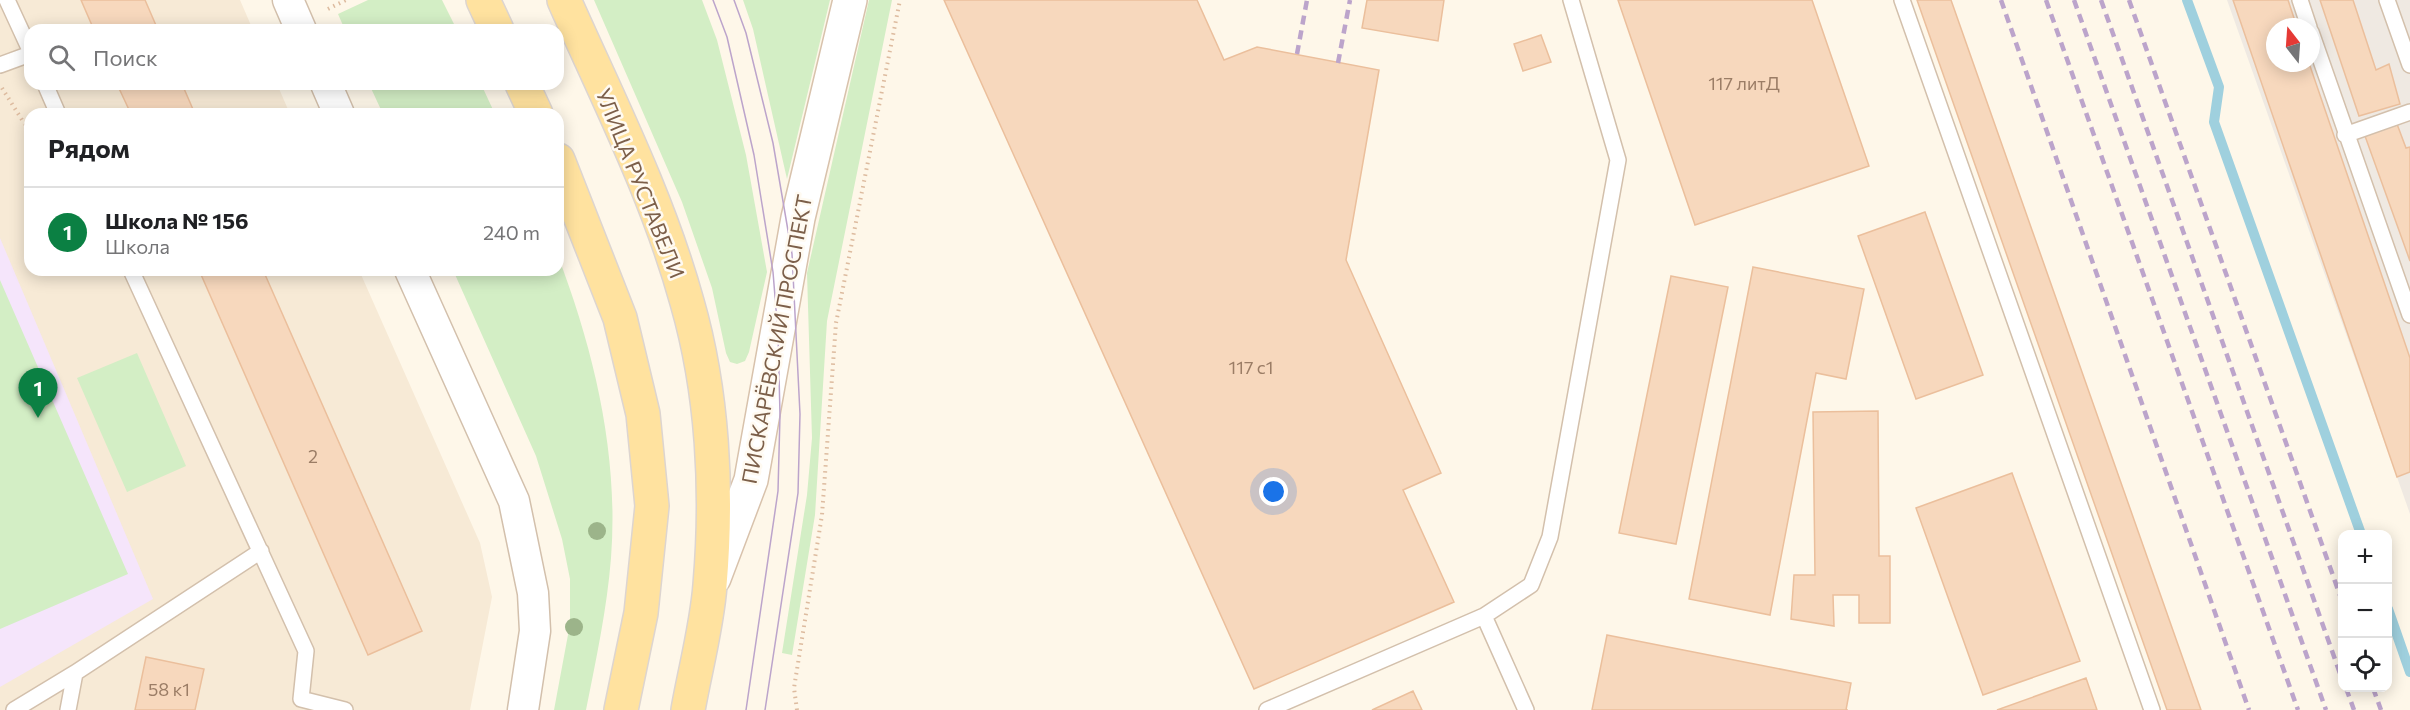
<!DOCTYPE html>
<html lang="ru">
<meta charset="utf-8">
<style>
:root{--surface:#fff;--page:#f6f6f6;--text:#202124;--muted:#757577;--line:#e0e0e0;--accent:#0b8043}
body{margin:0;font-family:Commissioner,sans-serif;background:var(--page);color:var(--text)}
.controls{position:absolute;right:18px;bottom:18px;display:grid;overflow:hidden;border-radius:12px;box-shadow:0 3px 15px #0003}
.controls button{width:54px;height:54px;display:grid;place-items:center;padding:0;border:0;border-bottom:2px solid var(--line);background:var(--surface);color:var(--text);font:30px sans-serif}
.compass{position:absolute;left:2266px;top:18px;width:54px;height:54px;border-radius:50%;background:var(--surface);box-shadow:0 3px 15px #0003;rotate:343deg}
.you{position:absolute;left:1274px;top:492px;width:21px;height:21px;margin:-15px;border:4px solid #fff;border-radius:50%;background:#1a73e8;box-shadow:0 0 0 9px #1a73e833}
.badge{display:grid;place-items:center;width:39px;height:39px;border-radius:50%;background:var(--accent);color:#fff;font-size:20px;font-weight:700}
.pin{position:absolute;translate:-50% -50px;filter:drop-shadow(0 2px 3px #0008)}
.pin::after{content:'';position:absolute;top:32px;width:21px;height:18px;background:inherit;clip-path:polygon(0 0,100% 0,50% 100%)}
.list{margin:0;padding:0;list-style:none}
h2{display:flex;justify-content:space-between;align-items:center;height:78px;margin:0;padding:0 24px;font-size:26px}
h2 small{font-size:20px;font-weight:400;color:var(--muted)}
.list li{display:grid;grid-template-columns:39px 1fr auto;gap:18px;align-items:center;box-sizing:border-box;height:90px;padding:0 24px;border-top:2px solid var(--line)}
.list b{display:block;font-size:22px;white-space:nowrap}
.list p{margin:0;font-size:20px;white-space:nowrap;color:var(--muted)}
.list em{font-size:20px;font-style:normal;color:var(--muted)}
.icon{flex:none;width:33px;height:33px;fill:none;stroke:currentColor;stroke-width:2;stroke-linecap:round;stroke-linejoin:round}
.map{position:relative;flex:none;width:2410px;height:710px;overflow:hidden}
.search{position:absolute;background:var(--surface);box-shadow:0 3px 15px #0003;left:24px;top:24px;width:540px;height:66px;display:flex;align-items:center;gap:15px;box-sizing:border-box;padding:0 21px;border-radius:18px;color:var(--muted);font-size:22px}
.panel{position:absolute;background:var(--surface);box-shadow:0 3px 15px #0003;left:24px;top:108px;width:540px;height:168px;border-radius:18px}
.map>svg:first-child{display:block}
.residential{fill:#f7ead6}
.industrial{fill:#efe9e2;fill-rule:evenodd}
.education{fill:#f5e5fb}
.green{fill:#d3eec5}
.lines{fill:none;stroke-linecap:round;stroke-linejoin:round}
.stream{stroke:#9fd0de;stroke-width:10}
.building{fill:#f7d8bd;stroke:#ebbf9c;stroke-width:1.5}
.service-casing{stroke:#d3c0ac;stroke-width:18}
.minor-casing{stroke:#d3c0ac;stroke-width:33}
.secondary-casing{stroke:#d8c2ac;stroke-width:36}
.primary-casing{stroke:#ddd5d0;stroke-width:36}
.path{stroke:#ddbb9f;stroke-width:4;stroke-dasharray:1.5 4.5;stroke-linecap:butt}
.service{stroke:#fff;stroke-width:15}
.minor{stroke:#fff;stroke-width:30}
.secondary{stroke:#fff;stroke-width:33}
.primary{stroke:#ffe29f;stroke-width:33}
.tram{stroke:#bca4cb;stroke-width:1.5}
.rail{stroke:#bca4cb;stroke-width:4.5;stroke-dasharray:9 6;stroke-linecap:butt}
.tree{fill:#9cb48a}
.labels{text-anchor:middle;dominant-baseline:central;stroke-width:5;stroke-linejoin:round;paint-order:stroke}
.number-label{font-size:18px;fill:#9b7d66}
.street-label{font-size:21px;fill:#7c5f49;stroke:#fffaf1}
</style>
<div class="map">
<svg width="2410" height="710" viewBox="0 0 2410 710">
<rect width="100%" height="100%" fill="#fef7e9"/>
<path class="residential" d="M 0,0 L 240,0 L 253,30 L 30,30 L 30,84 L 277,84 L 290,114 L 30,114 L 30,270 L 359,270 L 480,543 L 492,597 L 470,710 L 0,710 Z"/>
<path class="industrial" d="M 2227,0 L 2410,0 L 2410,514 L 2397,477 ZM 2275,27 L 2311,27 L 2311,63 L 2275,63 Z"/>
<path class="education" d="M 0,238 L 153,599 L 0,687 Z"/>
<path class="green" d="M 368,0 L 442,0 L 457,30 L 345,30 L 338,14 Z
M 594,0 L 702,0 L 717,40 L 746,155 L 767,272 L 749,352 L 745,361 L 737,364 L 730,362 L 726,353 L 712,288 L 682,202 Z
M 743,0 L 830,0 L 787,179 L 753,29 Z
M 869,0 L 892,0 L 827,321 L 815,515 L 792,655 L 782,653 L 807,495 L 812,438 L 807,273 Z
M 369,84 L 481,84 L 495,114 L 383,114 Z
M 558,256 C 594,351 619,454 611,558 C 607,609 596,659 586,710 L 554,710 L 570,624 L 570,579 L 562,539 L 536,456 L 453,270 L 558,270 Z
M 0,280 L 128,574 L 0,629 Z
M 137,353 L 186,466 L 127,492 L 77,378 Z"/>
<g class="lines">
<path class="stream" d="M 2187,0 L 2219,87 L 2214,122 L 2361,534
M 2388,609 L 2410,672"/>
</g>
<path class="building" d="M 81,0 L 145,0 L 158,30 L 94,30 Z
M 944,0 L 1197,0 L 1224,60 L 1257,47 L 1379,70 L 1346,260 L 1441,473 L 1403,490 L 1454,602 L 1254,689 Z
M 1367,0 L 1444,0 L 1438,41 L 1362,28 Z
M 1618,0 L 1812,0 L 1869,166 L 1695,225 Z
M 1917,0 L 1951,0 L 2201,710 L 2167,710 Z
M 2233,0 L 2288,0 L 2297,27 L 2275,27 L 2275,63 L 2309,63 L 2410,358 L 2410,472 L 2397,477 Z
M 2320,0 L 2353,0 L 2376,70 L 2389,64 L 2400,104 L 2359,116 Z
M 1541,35 L 1551,62 L 1523,71 L 1514,44 Z
M 117,84 L 182,84 L 195,114 L 131,114 Z
M 2397,124 L 2406,148 L 2410,147 L 2410,261 L 2365,136 Z
M 1925,212 L 1983,375 L 1916,399 L 1858,236 Z
M 1753,267 L 1864,289 L 1846,379 L 1816,373 L 1770,615 L 1689,599 Z
M 199,270 L 263,270 L 422,631 L 368,655 Z
M 1671,276 L 1728,287 L 1676,544 L 1619,533 Z
M 1878,411 L 1879,556 L 1890,556 L 1890,623 L 1859,623 L 1859,595 L 1833,595 L 1834,626 L 1791,619 L 1794,575 L 1815,575 L 1813,412 Z
M 2012,473 L 2080,661 L 1983,695 L 1916,508 Z
M 1607,635 L 1851,683 L 1846,710 L 1848,710 L 1592,710 Z
M 146,657 L 204,669 L 195,710 L 135,710 Z
M 2086,678 L 2097,710 L 1997,710 Z
M 1413,691 L 1422,710 L 1372,710 Z"/>
<g class="lines">
<g class="service-casing">
<path id="service" d="M 7,0 L 30,50
M 1902,0 L 2152,710
M 2300,0 L 2309,27
M 2387,0 L 2410,65
M 2311,32 L 2410,315
M 0,65 L 30,54
M 45,84 L 58,114
M 2345,135 L 2410,112
M 131,270 L 306,651 L 301,699 L 345,710
M 1484,616 L 1526,710
M 14,710 L 75,673 L 261,551
M 68,710 L 75,673
M 1267,710 L 1484,616 L 1531,585 L 1550,537 L 1618,160 L 1571,0"/>
</g>
<g class="minor-casing">
<path id="minor" d="M 288,0 L 301,30
M 326,84 L 339,114
M 410,270 L 514,501 L 533,593 L 535,631 L 523,710"/>
</g>
<g class="secondary-casing">
<path id="secondary" d="M 714,578 L 751,480 L 798,218 L 850,0"/>
</g>
<g class="primary-casing">
<path id="primary" d="M 483,0 L 497,30
M 564,0 C 608,99 658,197 687,302 C 713,392 718,492 710,585 C 707,626 695,670 688,710
M 522,84 L 536,114
M 558,160 L 620,318 L 643,414 L 652,506 L 641,613 L 621,710"/>
</g>
<path class="path" d="M 328,9 L 346,0
M 2,88 L 24,123 L 30,128
M 797,710 L 794,688 L 822,515 L 836,323 L 900,0"/>
<use href="#service" class="service"/>
<use href="#minor" class="minor"/>
<use href="#secondary" class="secondary"/>
<use href="#primary" class="primary"/>
<path class="tram" d="M 713,0 L 727,37 L 754,155 L 773,272 L 778,334 L 780,415 L 778,491 L 746,710
M 734,0 L 746,33 L 773,143 L 792,254 L 800,414 L 798,493 L 765,710"/>
<path class="rail" d="M 2001,0 L 2249,710
M 2046,0 L 2298,710
M 2074,0 L 2326,710
M 2101,0 L 2342,679
M 2129,0 L 2342,601
M 1297,54 L 1307,0
M 1338,63 L 1350,0
M 2346,688 L 2354,710
M 2373,688 L 2381,710"/>
</g>
<g class="tree">
<circle cx="597" cy="531" r="9"/>
<circle cx="574" cy="627" r="9"/>
</g>
<g class="labels">
<g class="number-label">
<text x="1744" y="83">117 литД</text>
<text x="1251" y="367">117 с1</text>
<text x="313" y="456">2</text>
<text x="169" y="689">58 к1</text>
</g>
<g class="street-label">
<text transform="translate(641 183) rotate(68)">УЛИЦА РУСТАВЕЛИ</text>
<text transform="translate(776 339) rotate(-79)">ПИСКАРЁВСКИЙ ПРОСПЕКТ</text>
</g>
</g>
</svg>
<div class="controls">
<button>+</button>
<button>−</button>
<button><svg class="icon" aria-label="locate" viewBox="0 0 24 24"><circle cx="12" cy="12" r="6"/><path d="M12 2v4M12 18v4M2 12h4M18 12h4"/></svg></button>
</div>
<svg class="compass" viewBox="-18 -18 36 36"><path d="M0-13l5 13h-10z" fill="#e53935"/><path d="M0 13l5-13h-10z" fill="#757577"/></svg>
<div class="you"></div>
<div class="pin badge" style="left:38px;top:418px">1</div>
<div class="search"><svg class="icon" aria-label="search" viewBox="0 0 24 24"><circle cx="10" cy="10" r="6"/><path d="M15 15l6 6"/></svg>Поиск</div>
<section class="panel">
<h2>Рядом<small></small></h2>
<ul class="list">
<li><span class="badge">1</span><div><b>Школа № 156</b><p>Школа</p></div><em>240 m</em></li>
</ul>
</section>
</div>
